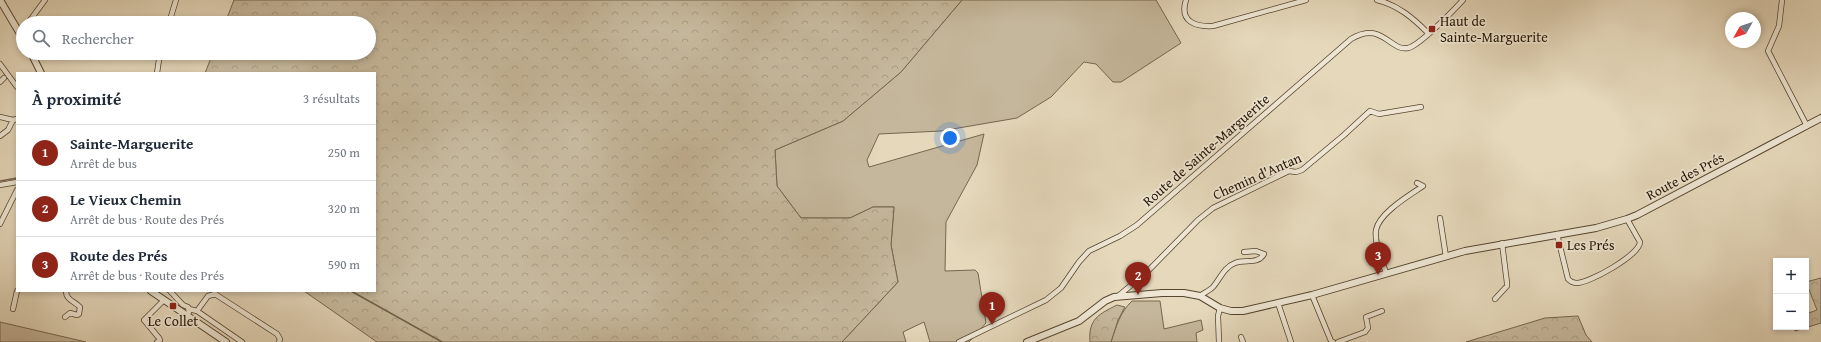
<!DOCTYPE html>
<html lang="fr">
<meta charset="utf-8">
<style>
:root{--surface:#fff;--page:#f6f6f7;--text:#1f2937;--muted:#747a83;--line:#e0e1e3;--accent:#8f2418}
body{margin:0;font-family:"Gentium Book Plus",serif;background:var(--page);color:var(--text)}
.controls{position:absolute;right:12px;bottom:12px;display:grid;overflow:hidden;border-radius:0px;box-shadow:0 2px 6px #0003}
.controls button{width:36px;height:36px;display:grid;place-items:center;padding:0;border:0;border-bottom:1px solid var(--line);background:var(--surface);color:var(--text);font:20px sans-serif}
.compass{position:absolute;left:1725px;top:12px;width:36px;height:36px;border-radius:50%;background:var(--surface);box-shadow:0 2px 6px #0003;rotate:230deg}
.you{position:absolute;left:950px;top:138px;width:14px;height:14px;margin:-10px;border:3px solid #fff;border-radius:50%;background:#1a73e8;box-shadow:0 0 0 6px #1a73e833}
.badge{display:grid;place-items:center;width:26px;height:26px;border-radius:50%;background:var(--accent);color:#fff;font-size:13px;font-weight:700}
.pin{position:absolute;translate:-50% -33px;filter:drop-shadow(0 1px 2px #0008)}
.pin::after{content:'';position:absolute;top:21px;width:14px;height:12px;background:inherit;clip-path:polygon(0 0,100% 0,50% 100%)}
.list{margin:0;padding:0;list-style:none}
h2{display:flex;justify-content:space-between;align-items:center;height:52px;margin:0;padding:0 16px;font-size:17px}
h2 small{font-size:13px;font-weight:400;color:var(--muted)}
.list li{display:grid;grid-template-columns:26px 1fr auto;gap:12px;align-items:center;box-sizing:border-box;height:56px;padding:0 16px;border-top:1px solid var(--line)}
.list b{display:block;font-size:15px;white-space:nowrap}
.list p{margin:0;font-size:13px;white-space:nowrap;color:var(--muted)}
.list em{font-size:13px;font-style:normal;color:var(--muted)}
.icon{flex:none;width:22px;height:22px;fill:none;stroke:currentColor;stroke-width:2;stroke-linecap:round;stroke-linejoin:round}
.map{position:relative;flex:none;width:1821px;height:342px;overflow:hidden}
.search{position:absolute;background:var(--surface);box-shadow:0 2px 6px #0003;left:16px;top:16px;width:360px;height:44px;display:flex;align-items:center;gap:10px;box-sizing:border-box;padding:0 14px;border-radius:22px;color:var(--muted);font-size:15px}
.panel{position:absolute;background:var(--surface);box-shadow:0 2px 6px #0003;left:16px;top:72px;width:360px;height:220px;border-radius:0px}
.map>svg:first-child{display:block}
.green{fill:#c5b79b;stroke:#76664e}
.forest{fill:url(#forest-crowns);stroke:#76664e}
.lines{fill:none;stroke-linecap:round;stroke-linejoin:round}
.stream{stroke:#72614a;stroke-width:1.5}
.minor-casing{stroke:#56452f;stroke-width:6}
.tertiary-casing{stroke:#56452f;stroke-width:8}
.minor{stroke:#eee6d3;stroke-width:4.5}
.tertiary{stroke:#eee6d3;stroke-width:6}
.poi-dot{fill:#8f2418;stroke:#eee6d3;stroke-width:1.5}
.labels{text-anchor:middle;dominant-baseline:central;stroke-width:3.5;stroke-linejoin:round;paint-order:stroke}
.poi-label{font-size:14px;fill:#261400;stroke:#eee6d3;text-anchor:start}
.street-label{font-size:14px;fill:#261400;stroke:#eee6d3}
</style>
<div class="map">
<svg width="1821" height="342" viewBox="0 0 1821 342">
<defs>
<pattern id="forest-crowns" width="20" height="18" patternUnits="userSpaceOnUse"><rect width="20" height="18" fill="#c5b79b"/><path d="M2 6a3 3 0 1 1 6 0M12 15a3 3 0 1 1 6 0" fill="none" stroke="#a99c84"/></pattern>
</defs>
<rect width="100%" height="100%" fill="#e5d8bb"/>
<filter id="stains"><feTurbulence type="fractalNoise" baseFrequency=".005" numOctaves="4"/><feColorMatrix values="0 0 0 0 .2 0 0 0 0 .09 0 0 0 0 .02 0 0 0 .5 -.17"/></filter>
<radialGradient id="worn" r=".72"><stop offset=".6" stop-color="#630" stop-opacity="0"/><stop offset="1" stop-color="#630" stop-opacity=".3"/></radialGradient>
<path class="green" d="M 962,0 L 1156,0 L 1181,43 L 1121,82 L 1113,82 L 1096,64 L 1084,62 L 1051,97 L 1017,118 L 941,131 L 879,134 L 867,160 L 869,167 L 984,134 L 977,165 L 946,222 L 945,271 L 975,270 L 978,273 L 986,323 L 969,342 L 930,342 L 924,322 L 903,332 L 906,342 L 842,342 L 898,282 L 891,245 L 894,207 L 873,207 L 850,218 L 801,218 L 777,186 L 775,150 L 843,121 L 901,72 Z
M 1132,301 L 1160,301 L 1164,329 L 1201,320 L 1203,330 L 1196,333 L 1197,342 L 1111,342 C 1116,327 1120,312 1132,301 Z
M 0,322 L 86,342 L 0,342 Z"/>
<path class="forest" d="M 234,0 L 962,0 L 901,72 L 843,121 L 775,150 L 777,186 L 801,218 L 850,218 L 873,207 L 894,207 L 891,245 L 898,282 L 842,342 L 377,342 L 304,291 L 375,291 L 375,73 L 205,73 L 213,53 L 369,53 L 369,23 L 225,23 Z
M 1821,278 L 1821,323 L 1795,331 L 1795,327 L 1806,327 L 1806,314 L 1817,310 L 1806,282 Z
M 1117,305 L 1125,307 L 1118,320 L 1111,342 L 1090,342 C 1088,319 1099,314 1117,305 Z
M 1578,316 L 1586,335 L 1592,342 L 1466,342 L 1545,318 Z"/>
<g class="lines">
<path class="stream" d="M 0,181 L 17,178
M 351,291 L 442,342"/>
<g class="minor-casing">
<path id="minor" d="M 1186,0 C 1179,22 1196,27 1213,26 L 1306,0
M 1377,0 C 1398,5 1413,18 1428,33
M 1782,0 L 1779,26 L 1768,51 L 1807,126
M 28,23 L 45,0
M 169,23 L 176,0
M 0,64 L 17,87
M 157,73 L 160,53
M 0,82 L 4,78
M 0,117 L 13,120 L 17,119
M 0,136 L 8,130 L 13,120
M 0,185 L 17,182
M 1440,218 L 1446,257
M 0,224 L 17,190
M 1557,234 L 1568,279 C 1570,281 1572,283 1576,283 C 1588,284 1640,255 1640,242 L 1627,219
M 1386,273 C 1382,261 1374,243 1376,230 C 1379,213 1410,195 1423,186 L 1417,183
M 170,291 L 183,305 L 188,307 L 189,312 L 187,315
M 1312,295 L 1331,341 L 1333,342
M 1200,296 C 1204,293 1210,290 1213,287 C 1220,279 1224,267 1235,263 C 1244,259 1258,265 1264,254 L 1256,251 L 1244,252
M 1117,297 L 1147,272 L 1198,220 L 1213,208 L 1289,171 L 1296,172 L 1302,170 L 1344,135 L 1370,111 L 1379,114 L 1421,107
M 1495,299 L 1507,286 L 1507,283 L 1502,243
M 1278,303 L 1291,342
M 13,309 L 17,291
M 189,309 L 197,311 L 242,342
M 197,311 L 208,296 L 215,294 L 277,334 L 280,339 L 279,342
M 65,317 L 70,313 L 77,315 L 79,314 L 80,307 C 74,301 66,300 66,291
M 1241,337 L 1243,342
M 157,342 L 160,340 L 159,338 L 144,320 L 164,300
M 959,342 L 1046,300 L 1061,288 L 1079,262 L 1089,251 L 1120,236 L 1137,225 L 1351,39 C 1382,20 1390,52 1408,48 C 1419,46 1454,10 1463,0
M 1219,342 L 1218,316 L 1220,308
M 1338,342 L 1365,332 L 1368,328 L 1366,317 L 1382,311"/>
</g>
<g class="tertiary-casing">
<path id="tertiary" d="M 0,0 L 23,39
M 31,53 L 41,73
M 151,291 L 226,342
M 1027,342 L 1079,321 L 1105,301 L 1114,297 L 1162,293 L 1184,293 L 1200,296 L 1220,308 L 1231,311 L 1243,311 L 1312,295 L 1465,251 L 1596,228 L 1627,219 L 1637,215 L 1821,118"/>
</g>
<use href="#minor" class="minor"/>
<use href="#tertiary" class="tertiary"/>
</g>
<g class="poi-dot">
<rect x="1428" y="25" width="8" height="8" rx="2"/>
<rect x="1555" y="241" width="8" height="8" rx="2"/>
<rect x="169" y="302" width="8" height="8" rx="2"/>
</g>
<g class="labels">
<g class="poi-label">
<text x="1440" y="21">Haut de<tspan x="1440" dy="16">Sainte-Marguerite</tspan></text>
<text x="1567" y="245">Les Prés</text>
<text x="173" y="321" text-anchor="middle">Le Collet</text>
</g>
<g class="street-label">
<text transform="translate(1206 150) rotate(-41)">Route de Sainte-Marguerite</text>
<text transform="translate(1257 176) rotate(-24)">Chemin d'Antan</text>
<text transform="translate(1685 176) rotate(-28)">Route des Prés</text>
</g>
</g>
<rect width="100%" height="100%" filter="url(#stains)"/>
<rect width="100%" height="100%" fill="url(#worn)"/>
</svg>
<div class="controls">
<button>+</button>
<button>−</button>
</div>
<svg class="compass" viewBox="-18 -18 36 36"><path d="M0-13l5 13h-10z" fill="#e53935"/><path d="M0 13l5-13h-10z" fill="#747a83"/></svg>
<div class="you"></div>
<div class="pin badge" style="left:992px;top:325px">1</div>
<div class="pin badge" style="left:1138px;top:295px">2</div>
<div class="pin badge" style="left:1378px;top:275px">3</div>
<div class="search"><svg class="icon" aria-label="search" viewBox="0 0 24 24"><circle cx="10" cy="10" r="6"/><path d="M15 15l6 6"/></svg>Rechercher</div>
<section class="panel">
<h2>À proximité<small>3 résultats</small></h2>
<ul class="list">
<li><span class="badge">1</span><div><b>Sainte-Marguerite</b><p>Arrêt de bus</p></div><em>250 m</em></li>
<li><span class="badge">2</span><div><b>Le Vieux Chemin</b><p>Arrêt de bus · Route des Prés</p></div><em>320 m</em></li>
<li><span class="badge">3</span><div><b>Route des Prés</b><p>Arrêt de bus · Route des Prés</p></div><em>590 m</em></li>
</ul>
</section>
</div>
